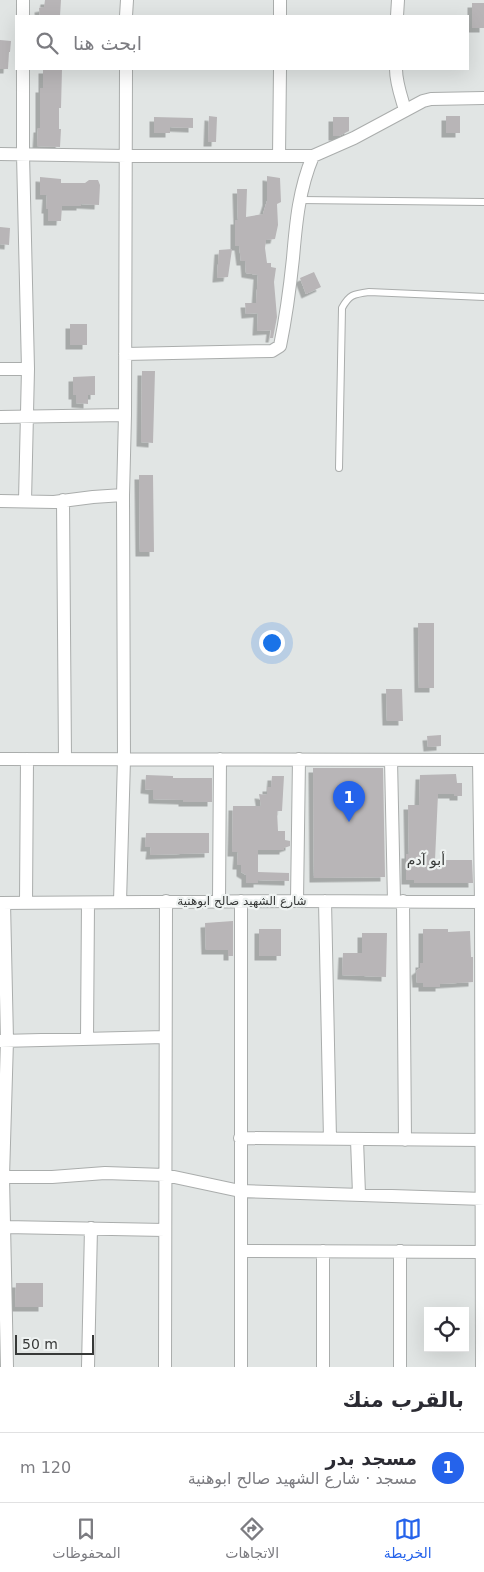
<!DOCTYPE html>
<html lang="ar">
<meta charset="utf-8">
<style>
:root{--surface:#fff;--page:#f2f2f3;--text:#2b2b33;--muted:#7c7c81;--line:#e1e1e2;--accent:#2563eb}
body{margin:0;font-family:"DejaVu Sans",Vazirmatn,sans-serif;background:var(--page);color:var(--text);direction:rtl}
.controls{position:absolute;right:15px;bottom:15px;display:grid;overflow:hidden;border-radius:0px;box-shadow:0 5px 20px #0002}
.controls button{width:45px;height:45px;display:grid;place-items:center;padding:0;border:0;border-bottom:1px solid var(--line);background:var(--surface);color:var(--text);font:25px sans-serif}
.scale{position:absolute;left:15px;bottom:12px;width:79px;box-sizing:border-box;padding-left:5px;border:2px solid #373938;border-top:0;font-size:14px;line-height:18px;white-space:nowrap;color:#373938;-webkit-text-stroke:4px #eef2f1;paint-order:stroke}
.you{position:absolute;left:271px;top:642px;width:18px;height:18px;margin:-12px;border:4px solid #fff;border-radius:50%;background:#1a73e8;box-shadow:0 0 0 8px #1a73e833}
.badge{display:grid;place-items:center;width:32px;height:32px;border-radius:50%;background:var(--accent);color:#fff;font-size:16px;font-weight:700}
.pin{position:absolute;translate:-50% -41px;filter:drop-shadow(0 1px 2px #0008)}
.pin::after{content:'';position:absolute;top:26px;width:18px;height:15px;background:inherit;clip-path:polygon(0 0,100% 0,50% 100%)}
.list{margin:0;padding:0;list-style:none}
h2{display:flex;justify-content:space-between;align-items:center;height:65px;margin:0;padding:0 20px;font-size:21px}
h2 small{font-size:16px;font-weight:400;color:var(--muted)}
.list li{display:grid;grid-template-columns:32px 1fr auto;gap:15px;align-items:center;box-sizing:border-box;height:70px;padding:0 20px;border-top:1px solid var(--line)}
.list b{display:block;font-size:19px;white-space:nowrap}
.list p{margin:0;font-size:16px;white-space:nowrap;color:var(--muted)}
.list em{font-size:16px;font-style:normal;color:var(--muted)}
.icon{flex:none;width:28px;height:28px;fill:none;stroke:currentColor;stroke-width:2;stroke-linecap:round;stroke-linejoin:round}
.map{position:relative;flex:none;width:484px;height:1367px;overflow:hidden;direction:ltr}
.search{position:absolute;background:var(--surface);box-shadow:0 5px 20px #0002;left:15px;right:15px;top:15px;height:55px;display:flex;align-items:center;gap:12px;box-sizing:border-box;padding:0 18px;border-radius:0px;color:var(--muted);font-size:19px}
.sheet{height:135px;background:var(--surface)}
nav{display:flex;justify-content:space-around;align-items:center;box-sizing:border-box;height:70px;border-top:1px solid var(--line);background:var(--surface);font-size:14px;color:var(--muted)}
nav a{display:grid;justify-items:center;gap:2px}
nav .on{color:var(--accent)}
.map>svg:first-child{display:block}
.building{fill:#b8b5b7;filter:url(#shadow)}
.lines{fill:none;stroke-linecap:round;stroke-linejoin:round}
.lane-casing{stroke:#aaadac;stroke-width:8}
.street-casing{stroke:#aaadac;stroke-width:14}
.lane{stroke:#fff;stroke-width:6}
.street{stroke:#fff;stroke-width:12}
.labels{text-anchor:middle;dominant-baseline:central;stroke-width:4.5;stroke-linejoin:round;paint-order:stroke}
.street-label{font-size:12px;fill:#373938;stroke:#eef2f1}
.neighbourhood-label{font-size:14px;fill:#373938;stroke:#eef2f1}
</style>
<div class="map">
<svg width="484" height="1367" viewBox="0 0 484 1367">
<defs>
<filter id="shadow"><feDropShadow dx="-4.5" dy="4.5" stdDeviation="0" flood-color="#0004"/></filter>
</defs>
<rect width="100%" height="100%" fill="#e1e5e4"/>
<path class="building" d="M 45,0 L 61,0 L 60,16 L 40,16 L 39,8 L 44,7 Z
M 472,3 L 484,3 L 484,28 L 472,28 Z
M 0,40 L 11,41 L 10,52 L 9,52 L 8,69 L 0,69 Z
M 43,69 L 62,69 L 61,108 L 59,108 L 59,129 L 61,129 L 60,147 L 37,146 L 38,128 L 40,128 L 40,88 L 43,88 Z
M 209,116 L 217,117 L 216,142 L 208,142 Z
M 446,116 L 460,116 L 460,133 L 446,133 Z
M 154,117 L 193,118 L 193,128 L 170,127 L 170,133 L 154,133 Z
M 333,117 L 349,117 L 349,131 L 339,136 L 333,136 Z
M 267,176 L 280,178 L 281,202 L 277,204 L 278,225 L 275,239 L 266,240 L 265,248 L 267,263 L 271,263 L 271,267 L 276,268 L 274,282 L 277,317 L 273,338 L 270,338 L 271,330 L 257,331 L 258,313 L 246,314 L 245,303 L 256,303 L 258,275 L 246,273 L 245,261 L 241,261 L 239,246 L 235,246 L 235,220 L 238,220 L 237,189 L 247,189 L 246,217 L 263,214 L 267,201 Z
M 40,177 L 61,179 L 61,183 L 85,183 L 89,180 L 98,180 L 100,185 L 99,205 L 81,204 L 81,206 L 62,206 L 61,221 L 48,221 L 48,209 L 46,209 L 47,195 L 40,195 Z
M 0,227 L 10,228 L 9,245 L 0,244 Z
M 232,249 L 228,277 L 217,278 L 219,250 Z
M 314,272 L 321,287 L 306,294 L 300,278 Z
M 70,324 L 87,324 L 87,345 L 70,345 Z
M 142,371 L 155,371 L 153,443 L 141,442 Z
M 95,376 L 95,395 L 88,395 L 88,404 L 76,403 L 76,395 L 73,395 L 73,377 Z
M 139,475 L 153,475 L 154,552 L 140,552 Z
M 418,623 L 434,623 L 434,688 L 419,688 Z
M 386,689 L 402,689 L 403,721 L 387,721 Z
M 441,735 L 441,746 L 428,747 L 427,736 Z
M 313,768 L 383,768 L 385,877 L 314,878 Z
M 456,774 L 457,783 L 462,783 L 462,796 L 454,796 L 454,794 L 438,794 L 435,860 L 472,860 L 473,883 L 414,883 L 414,880 L 406,880 L 406,854 L 409,854 L 408,805 L 419,805 L 420,775 Z
M 146,775 L 173,776 L 173,778 L 212,778 L 212,802 L 183,802 L 183,800 L 153,799 L 153,790 L 145,789 Z
M 272,776 L 284,776 L 282,811 L 277,811 L 278,831 L 285,831 L 285,840 L 290,841 L 290,846 L 284,848 L 284,850 L 258,850 L 258,872 L 289,873 L 289,881 L 258,880 L 258,883 L 246,883 L 246,875 L 241,872 L 241,865 L 237,865 L 238,852 L 232,852 L 233,806 L 261,806 L 259,794 L 267,795 L 267,787 L 271,787 Z
M 146,833 L 209,833 L 209,853 L 150,855 L 151,847 L 145,847 Z
M 233,921 L 233,956 L 228,956 L 228,950 L 206,950 L 205,923 Z
M 259,929 L 281,929 L 281,956 L 259,956 Z
M 423,929 L 448,929 L 448,932 L 470,931 L 471,957 L 473,957 L 473,982 L 440,984 L 440,987 L 423,987 L 423,983 L 417,983 L 416,971 L 420,968 L 420,963 L 423,963 Z
M 362,933 L 387,933 L 386,977 L 342,975 L 343,953 L 362,953 Z
M 16,1283 L 43,1283 L 43,1307 L 15,1307 Z"/>
<g class="lines">
<g class="lane-casing">
<path id="lane" d="M 300,200 L 484,202
M 339,468 L 342,308 C 349,295 353,294 369,292 L 484,297"/>
</g>
<g class="street-casing">
<path id="street" d="M 23,0 L 23,16
M 126,16 L 127,0
M 280,16 L 280,0
M 397,16 L 398,0
M 23,69 L 23,154 L 28,369 L 25,501
M 396,69 C 396,83 401,96 405,110
M 0,154 L 126,156 L 313,156 L 354,138 L 423,101 L 431,99 L 484,98
M 279,156 L 280,69
M 125,354 L 272,351 L 280,346 C 286,317 290,287 293,258 C 296,222 299,189 313,156
M 0,369 L 28,369
M 0,417 L 125,415
M 63,500 L 65,759
M 0,501 L 54,502 L 93,497 L 123,495
M 0,759 L 484,760
M 391,760 L 394,901
M 479,760 L 481,902 L 482,1367
M 219,901 L 220,759
M 241,901 L 241,1367
M 297,901 L 299,759
M 325,901 L 330,1139
M 403,901 L 405,1140
M 120,902 L 124,759 L 123,495 L 125,415 L 126,69
M 0,903 L 297,901 L 484,902
M 4,903 L 7,1040 L 3,1177 L 7,1367
M 26,903 L 27,759
M 87,1039 L 88,903
M 0,1041 L 165,1037
M 240,1138 L 482,1140
M 357,1140 L 359,1194
M 0,1177 L 52,1177 L 105,1173 L 165,1175 L 240,1191 L 484,1199
M 5,1227 L 165,1230
M 242,1251 L 482,1252
M 88,1367 L 91,1228
M 165,1367 L 166,901
M 323,1367 L 323,1251
M 400,1367 L 400,1251"/>
</g>
<use href="#lane" class="lane"/>
<use href="#street" class="street"/>
</g>
<g class="labels">
<g class="street-label">
<text x="242" y="901">شارع الشهيد صالح ابوهنية</text>
</g>
<g class="neighbourhood-label">
<text x="426" y="860">أبو آدم</text>
</g>
</g>
</svg>
<div class="controls">
<button><svg class="icon" aria-label="locate" viewBox="0 0 24 24"><circle cx="12" cy="12" r="6"/><path d="M12 2v4M12 18v4M2 12h4M18 12h4"/></svg></button>
</div>
<div class="scale">50 m</div>
<div class="you"></div>
<div class="pin badge" style="left:349px;top:822px">1</div>
<div class="search"><svg class="icon" aria-label="search" viewBox="0 0 24 24"><circle cx="10" cy="10" r="6"/><path d="M15 15l6 6"/></svg>ابحث هنا</div>
</div>
<section class="sheet">
<h2>بالقرب منك<small></small></h2>
<ul class="list">
<li><span class="badge">1</span><div><b>مسجد بدر</b><p>مسجد · شارع الشهيد صالح ابوهنية</p></div><em>120 m</em></li>
</ul>
</section>
<nav>
<a class="on"><svg class="icon" aria-label="map" viewBox="0 0 24 24"><path d="M3 6l6-2 6 2 6-2v14l-6 2-6-2-6 2zM9 4v14M15 6v14"/></svg>الخريطة</a>
<a><svg class="icon" aria-label="directions" viewBox="0 0 24 24"><path d="M12 3l9 9-9 9-9-9zM9 14v-3h6M13 9l2 2-2 2"/></svg>الاتجاهات</a>
<a><svg class="icon" aria-label="saved" viewBox="0 0 24 24"><path d="M7 4h10v16l-5-4-5 4z"/></svg>المحفوظات</a>
</nav>
